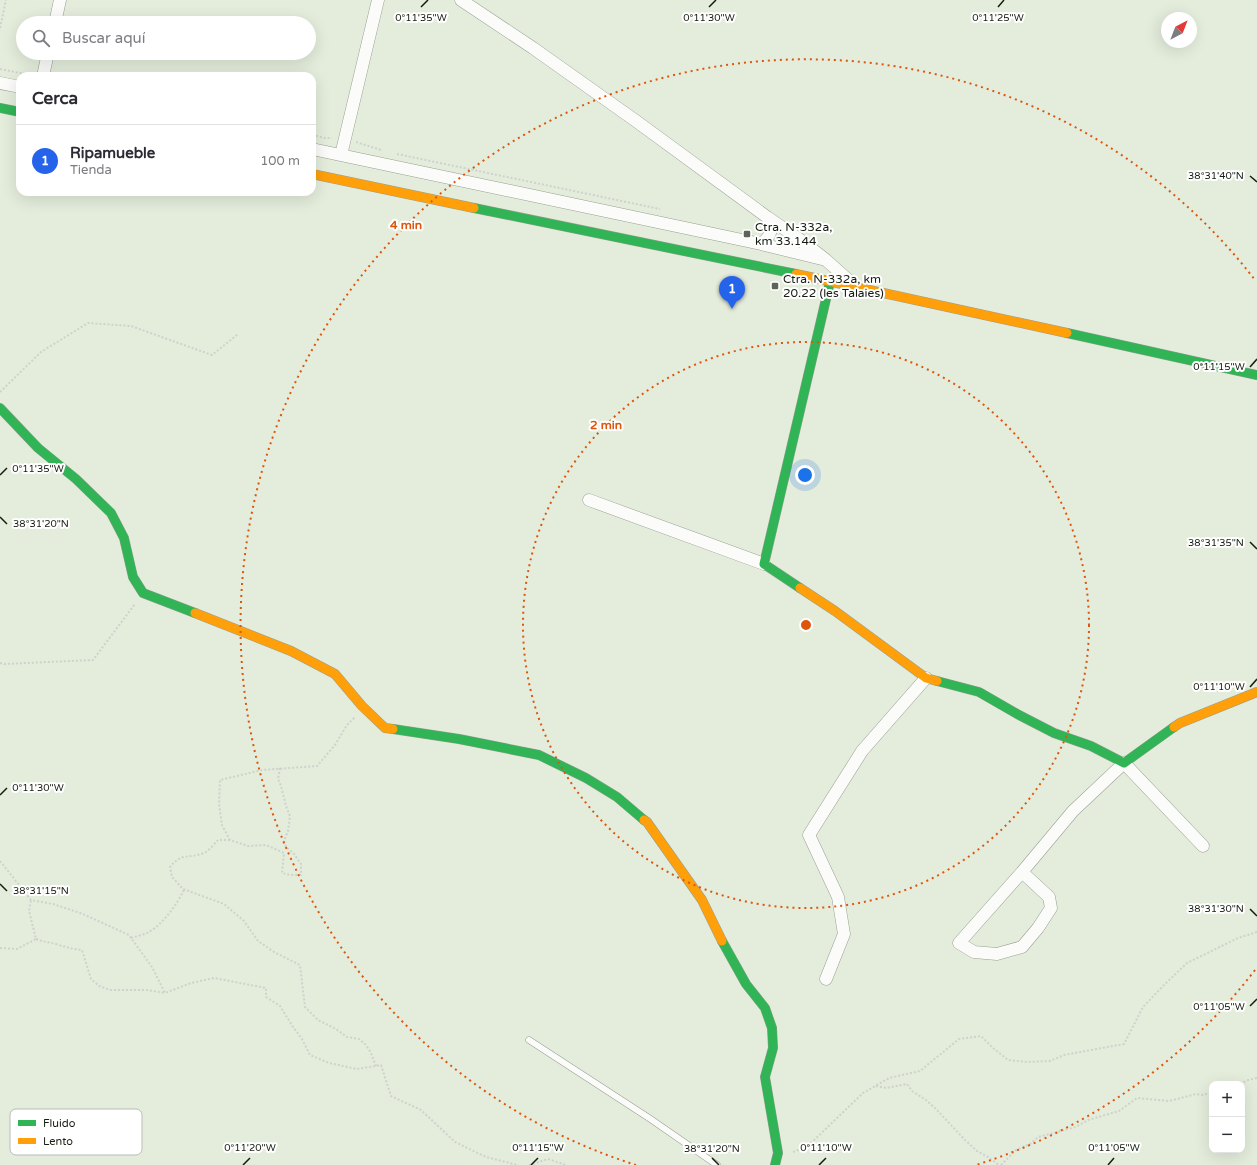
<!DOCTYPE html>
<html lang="es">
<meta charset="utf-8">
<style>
:root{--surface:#fff;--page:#f7f7f7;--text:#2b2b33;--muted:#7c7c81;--line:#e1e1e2;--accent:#2563eb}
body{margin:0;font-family:"Varela Round",sans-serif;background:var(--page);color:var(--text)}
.controls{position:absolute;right:12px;bottom:12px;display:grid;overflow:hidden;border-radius:8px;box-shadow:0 4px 16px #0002}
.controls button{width:36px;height:36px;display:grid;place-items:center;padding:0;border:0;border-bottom:1px solid var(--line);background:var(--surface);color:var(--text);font:20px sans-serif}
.compass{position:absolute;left:1161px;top:12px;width:36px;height:36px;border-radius:50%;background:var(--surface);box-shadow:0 4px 16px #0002;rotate:42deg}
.you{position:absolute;left:805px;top:475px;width:14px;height:14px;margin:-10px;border:3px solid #fff;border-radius:50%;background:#1a73e8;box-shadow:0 0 0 6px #1a73e833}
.badge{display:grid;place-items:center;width:26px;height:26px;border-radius:50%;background:var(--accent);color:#fff;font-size:13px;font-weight:700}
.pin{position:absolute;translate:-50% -33px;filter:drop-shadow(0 1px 2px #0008)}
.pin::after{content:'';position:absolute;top:21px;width:14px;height:12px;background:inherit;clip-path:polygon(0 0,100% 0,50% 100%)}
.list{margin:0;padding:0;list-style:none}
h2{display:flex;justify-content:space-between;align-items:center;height:52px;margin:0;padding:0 16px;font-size:17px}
h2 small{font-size:13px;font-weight:400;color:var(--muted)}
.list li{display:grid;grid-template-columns:26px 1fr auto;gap:12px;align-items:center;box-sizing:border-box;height:72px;padding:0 16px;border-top:1px solid var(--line)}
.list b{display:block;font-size:15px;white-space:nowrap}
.list p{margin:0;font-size:13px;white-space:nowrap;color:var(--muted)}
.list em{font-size:13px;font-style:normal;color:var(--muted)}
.icon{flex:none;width:22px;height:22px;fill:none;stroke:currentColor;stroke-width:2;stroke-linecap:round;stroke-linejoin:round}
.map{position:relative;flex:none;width:1257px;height:1165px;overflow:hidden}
.search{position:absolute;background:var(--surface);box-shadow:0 4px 16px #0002;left:16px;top:16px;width:300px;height:44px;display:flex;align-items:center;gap:10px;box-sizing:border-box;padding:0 14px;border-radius:22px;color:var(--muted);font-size:15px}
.panel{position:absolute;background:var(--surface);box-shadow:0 4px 16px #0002;left:16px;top:72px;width:300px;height:124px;border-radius:12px}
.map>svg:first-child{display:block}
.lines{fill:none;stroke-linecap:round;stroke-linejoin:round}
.lane-casing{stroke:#999f93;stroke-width:7}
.street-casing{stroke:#999f93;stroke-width:13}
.fast-casing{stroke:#999f93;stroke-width:10}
.slow-casing{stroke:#999f93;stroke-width:10}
.path{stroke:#cfd1cd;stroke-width:2;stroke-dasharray:2 2;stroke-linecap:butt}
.lane{stroke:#fbfcfa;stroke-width:6}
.street{stroke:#fbfcfa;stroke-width:12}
.fast{stroke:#30b455;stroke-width:9}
.slow{stroke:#ff9f0a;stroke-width:9}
.ticks{fill:none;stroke:#161c11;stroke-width:1.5}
.ring{fill:none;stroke:#de560c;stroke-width:2;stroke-dasharray:2 4}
.poi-dot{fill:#5e6558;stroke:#fff;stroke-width:1.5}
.labels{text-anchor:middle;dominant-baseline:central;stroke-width:4;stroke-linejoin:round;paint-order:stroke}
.poi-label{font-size:12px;fill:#161c11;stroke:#fff;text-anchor:start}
.key{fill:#fff;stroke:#b9bbb8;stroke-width:1}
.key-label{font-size:11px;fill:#161c11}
.ticks-label{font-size:10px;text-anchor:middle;fill:#161c11;stroke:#fff;stroke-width:4;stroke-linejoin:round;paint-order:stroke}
.centre{fill:#de560c;stroke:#fff;stroke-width:2}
.ring-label{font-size:12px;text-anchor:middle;font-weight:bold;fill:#de560c;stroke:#fff;stroke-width:4;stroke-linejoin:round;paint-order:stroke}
</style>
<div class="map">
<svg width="1257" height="1165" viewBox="0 0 1257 1165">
<rect width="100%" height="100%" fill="#e4eddc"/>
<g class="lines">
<g class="lane-casing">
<path id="lane" d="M 529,1040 L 649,1118 L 717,1165"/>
</g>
<g class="street-casing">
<path id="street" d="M 461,0 L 533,48 L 636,121 L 767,217 L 799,239 L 826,260 L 855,286
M 55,23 L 60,0
M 43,76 L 48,53
M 0,83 L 20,87
M 312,149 L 761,244 L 826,260
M 341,155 L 378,0
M 761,244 C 771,236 774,229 767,217
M 589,500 L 764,564
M 1022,872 L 1049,897 L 1051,908 L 1038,928 L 1022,947 L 997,954 L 974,952 L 959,943 L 1022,872 L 1073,811 L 1124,763 L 1203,846
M 826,979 L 844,934 L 838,897 L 809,835 L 862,751 L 926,678"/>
</g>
<g class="fast-casing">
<path id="fast" d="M 0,108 L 20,112
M 474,208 L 796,274
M 1067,333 L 1257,375
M 0,408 L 38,448 L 76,479 L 111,513 L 124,538 L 133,577 L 143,593 L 195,613
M 800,588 L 764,564 L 830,282
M 937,681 L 979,692 L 1019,715 L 1054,733 L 1091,746 L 1124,763 L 1174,727
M 393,729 L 459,739 L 539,755 L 586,778 L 617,797 L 644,820
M 722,941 L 746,984 L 765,1008 L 772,1028 L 773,1048 L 765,1077 L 778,1153 L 775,1165"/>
</g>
<g class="slow-casing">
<path id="slow" d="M 312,174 L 474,208
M 796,274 L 1067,333
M 800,588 L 835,611 L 926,678 L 937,681
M 195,613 L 291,651 L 335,674 L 362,706 L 385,728 L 393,729
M 1174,727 L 1180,723 L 1257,692
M 644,820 L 647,822 L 702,900 L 722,941"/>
</g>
<path class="path" d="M 0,28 L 6,0
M 0,69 L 25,74 L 32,73
M 312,135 L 325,138 L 332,138
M 356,142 L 381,150
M 397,154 L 660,209
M 0,392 L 41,352 L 88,323 L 131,326 L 212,355 L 238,334
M 0,663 L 4,664 L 93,660 L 135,604
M 280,768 L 278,779 L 281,786 L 286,806 L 290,816 L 288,831 L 284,841 L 286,847 L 294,854 L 301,864 L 301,875 L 290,875 L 282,873 L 284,853 L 266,845 L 248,846 L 230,840 L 222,825 L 219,804 L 220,780 L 262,770 L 317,766 L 335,745 L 347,725 L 355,717
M 230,840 L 218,840 C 214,844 209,851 204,853 C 189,859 182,852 170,867 L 172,877 L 183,889 L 224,904 L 244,921 L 258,941 L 274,952 L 300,965 L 305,1007 L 318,1020 L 336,1029 L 347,1037 L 359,1039 L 366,1045 L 371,1053 L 376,1066
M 0,861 L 31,900 L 53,904 L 83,914 L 129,935 L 152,967 L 165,993 L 191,983 L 214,978 L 266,988 L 266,997 L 280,1006 L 293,1027 L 302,1039 L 310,1055 L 329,1063 L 357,1069 L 381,1065 L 391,1096 L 421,1110 L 455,1142 L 486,1157 L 517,1165
M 131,938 C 137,936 144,935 149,932 C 164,923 177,904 184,890
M 36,939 C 44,942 48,942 56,944 C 65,947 72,949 82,950 L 91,979 L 99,986 L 110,990 L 147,990 L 165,993
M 0,948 L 17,949 L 36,939 L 29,911 L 31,900
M 1240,1084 L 1248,1080 L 1257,1078
M 876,1086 L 886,1088 L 907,1084 L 912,1091 L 926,1100 L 936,1109 L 965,1140 L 977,1151 L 988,1157 L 999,1165
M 793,1152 L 808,1146 L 863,1093 L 889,1078 L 920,1071 L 959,1039 L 981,1036 L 993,1048 L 1008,1060 L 1028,1062 L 1050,1061 L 1064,1055 L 1124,1044 L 1143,1007 L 1164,985 L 1187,963 L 1238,938 L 1257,932
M 529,1165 L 548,1159 L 566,1165
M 1001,1165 L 1016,1150 L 1030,1144 L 1038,1137 L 1076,1127 L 1088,1120 L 1119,1111 L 1137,1098 L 1169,1101 L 1196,1094 L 1203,1095 L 1212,1092"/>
<use href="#lane" class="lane"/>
<use href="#street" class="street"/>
<use href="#fast" class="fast"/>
<use href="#slow" class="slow"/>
</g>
<path class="ticks" d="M 421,7 L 428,0M 709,7 L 716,0M 998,7 L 1004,0M 1250,176 L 1257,182M 1250,367 L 1257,359M 0,475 L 7,468M 0,517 L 7,524M 1250,542 L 1257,549M 1250,687 L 1257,679M 0,795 L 7,788M 0,884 L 7,891M 1250,909 L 1257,916M 1250,1006 L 1257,999M 712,1158 L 719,1165M 243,1165 L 250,1158M 531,1165 L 538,1158M 819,1165 L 826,1158M 1108,1165 L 1114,1158"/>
<g class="ring">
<circle cx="806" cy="625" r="283"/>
<path d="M1255 970A566 566 0 0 1 976 1165M636 1165A566 566 0 1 1 1255 280"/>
</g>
<g class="poi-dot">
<rect x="743" y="230" width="8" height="8" rx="2"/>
<rect x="771" y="282" width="8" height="8" rx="2"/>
</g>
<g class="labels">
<g class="poi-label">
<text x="755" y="227">Ctra. N-332a,<tspan x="755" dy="14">km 33.144</tspan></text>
<text x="783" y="279">Ctra. N-332a, km<tspan x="783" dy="14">20.22 (les Talaies)</tspan></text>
</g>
</g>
<rect x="10" y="1109" width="132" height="46" rx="6" class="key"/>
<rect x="18" y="1120" width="18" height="6" fill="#30b455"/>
<rect x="18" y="1138" width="18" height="6" fill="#ff9f0a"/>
<g class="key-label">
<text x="43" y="1127">Fluido</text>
<text x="43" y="1145">Lento</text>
</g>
<g class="ticks-label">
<text x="709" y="21">0°11'30"W</text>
<text x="421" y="21">0°11'35"W</text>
<text x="998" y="21">0°11'25"W</text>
<text x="1216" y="179">38°31'40"N</text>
<text x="1219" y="370">0°11'15"W</text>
<text x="38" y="472">0°11'35"W</text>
<text x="41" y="527">38°31'20"N</text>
<text x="1216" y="546">38°31'35"N</text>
<text x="1219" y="690">0°11'10"W</text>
<text x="38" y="791">0°11'30"W</text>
<text x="41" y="894">38°31'15"N</text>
<text x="1216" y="912">38°31'30"N</text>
<text x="1219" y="1010">0°11'05"W</text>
<text x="250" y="1151">0°11'20"W</text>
<text x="538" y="1151">0°11'15"W</text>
<text x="826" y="1151">0°11'10"W</text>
<text x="1114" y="1151">0°11'05"W</text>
<text x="712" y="1152">38°31'20"N</text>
</g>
<circle cx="806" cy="625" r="6" class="centre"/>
<g class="ring-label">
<text x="406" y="229">4 min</text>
<text x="606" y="429">2 min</text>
</g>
</svg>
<div class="controls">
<button>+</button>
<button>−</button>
</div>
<svg class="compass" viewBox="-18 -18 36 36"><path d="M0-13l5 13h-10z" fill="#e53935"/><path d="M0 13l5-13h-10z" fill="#7c7c81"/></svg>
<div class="you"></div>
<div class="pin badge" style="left:732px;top:309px">1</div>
<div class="search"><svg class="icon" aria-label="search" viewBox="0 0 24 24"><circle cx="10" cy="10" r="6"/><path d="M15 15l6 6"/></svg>Buscar aquí</div>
<section class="panel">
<h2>Cerca<small></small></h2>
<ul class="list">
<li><span class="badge">1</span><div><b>Ripamueble</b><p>Tienda</p></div><em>100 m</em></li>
</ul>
</section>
</div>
